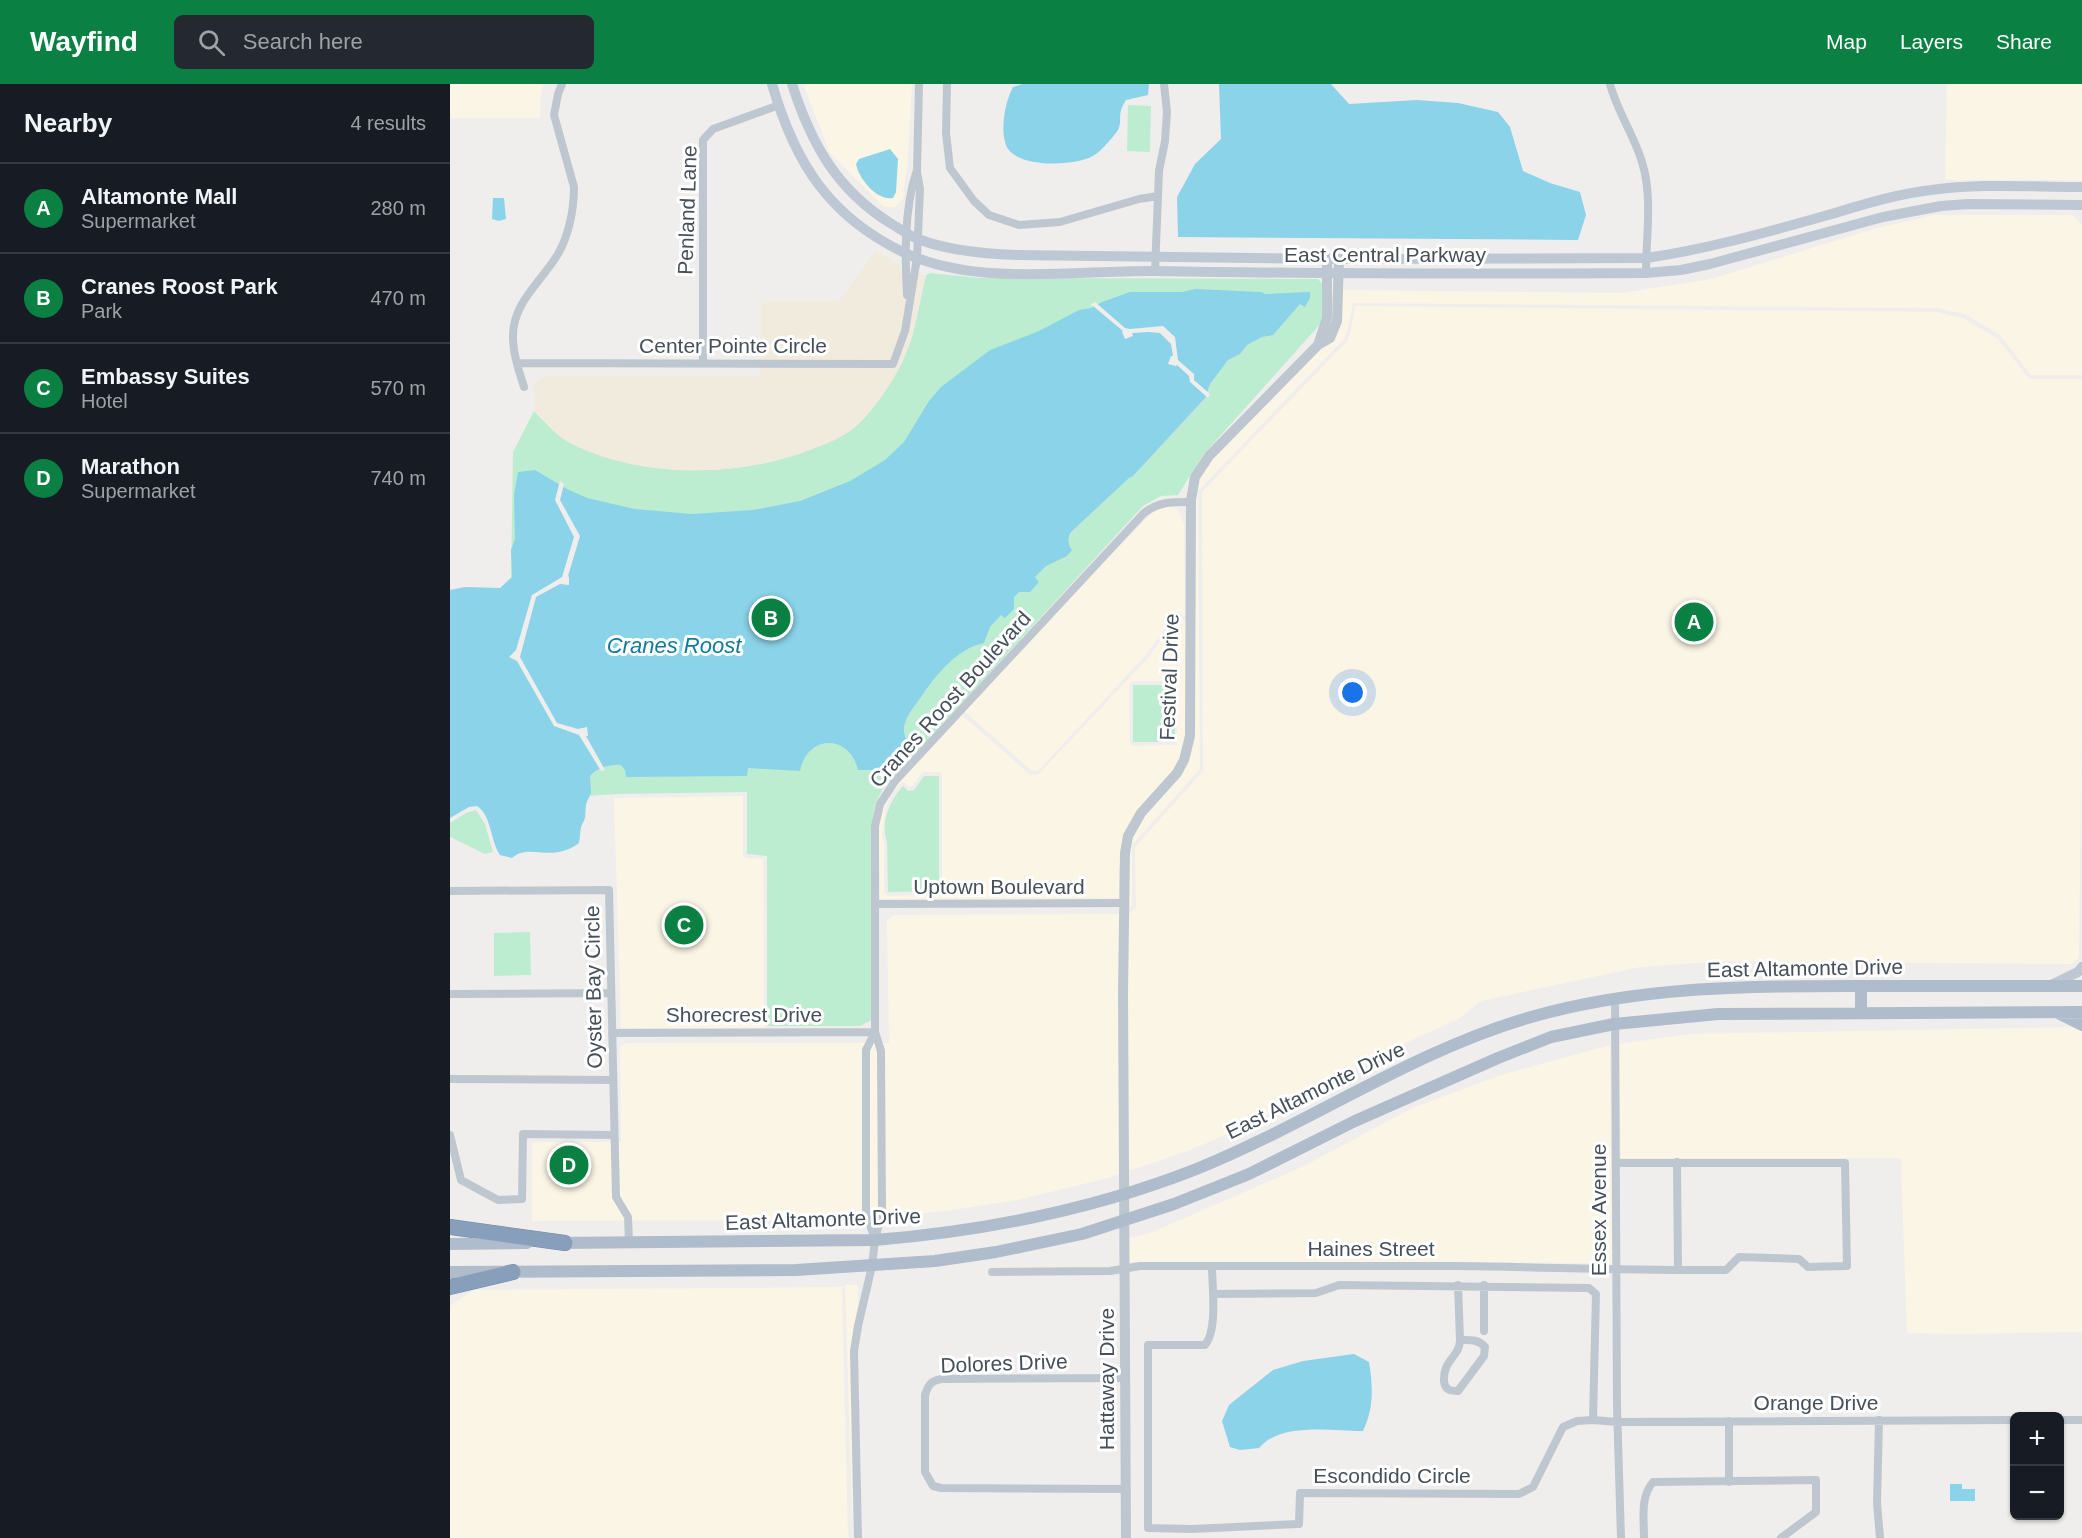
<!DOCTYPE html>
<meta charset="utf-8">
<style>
:root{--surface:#171b24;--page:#242831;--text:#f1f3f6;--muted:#9ea1a6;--line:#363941;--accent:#0b8043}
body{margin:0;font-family:Helvetica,sans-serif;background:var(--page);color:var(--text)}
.controls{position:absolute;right:18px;bottom:18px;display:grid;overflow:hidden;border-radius:9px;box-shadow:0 2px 4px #0004}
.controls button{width:54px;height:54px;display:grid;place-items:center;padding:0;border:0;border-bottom:2px solid var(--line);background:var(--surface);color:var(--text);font:30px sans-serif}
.you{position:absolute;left:903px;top:609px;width:21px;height:21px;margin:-15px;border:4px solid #fff;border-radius:50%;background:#1a73e8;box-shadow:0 0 0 9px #1a73e833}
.badge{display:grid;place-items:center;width:39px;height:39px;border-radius:50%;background:var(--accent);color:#fff;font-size:20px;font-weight:700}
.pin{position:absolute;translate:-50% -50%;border:3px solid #fff;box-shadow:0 2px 6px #0006}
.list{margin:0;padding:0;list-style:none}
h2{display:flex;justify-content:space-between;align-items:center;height:78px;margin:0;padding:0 24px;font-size:26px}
h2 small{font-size:20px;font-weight:400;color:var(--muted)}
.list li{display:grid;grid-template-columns:39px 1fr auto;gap:18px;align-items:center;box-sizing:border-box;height:90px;padding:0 24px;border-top:2px solid var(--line)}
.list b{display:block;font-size:22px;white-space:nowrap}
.list p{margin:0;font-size:20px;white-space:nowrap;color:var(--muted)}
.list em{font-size:20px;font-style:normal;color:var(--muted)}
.icon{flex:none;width:33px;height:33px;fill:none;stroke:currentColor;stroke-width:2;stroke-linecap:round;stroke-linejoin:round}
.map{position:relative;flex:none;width:1632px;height:1454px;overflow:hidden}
header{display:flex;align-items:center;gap:36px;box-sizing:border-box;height:84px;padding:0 30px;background:var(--accent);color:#fff}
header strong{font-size:28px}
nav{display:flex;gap:33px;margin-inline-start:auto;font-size:21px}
.search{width:420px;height:54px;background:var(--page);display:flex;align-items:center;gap:15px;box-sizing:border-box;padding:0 21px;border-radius:9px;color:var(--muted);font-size:22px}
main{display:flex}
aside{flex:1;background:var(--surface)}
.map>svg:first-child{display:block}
.commercial{fill:#fbf5e6;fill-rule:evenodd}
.green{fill:#bdedd0}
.sand{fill:#f1ebde}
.water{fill:#8bd3e8}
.pier{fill:#f0eded}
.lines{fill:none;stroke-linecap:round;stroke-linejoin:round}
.motorway-casing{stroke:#728aa6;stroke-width:16}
.minor{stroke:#bec7cf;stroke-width:8}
.tertiary{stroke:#bec7cf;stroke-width:10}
.secondary{stroke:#bec8d4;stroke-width:10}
.primary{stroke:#aebccb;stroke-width:12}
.motorway{stroke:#879fbb;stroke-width:15}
.labels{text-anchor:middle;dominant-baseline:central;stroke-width:6;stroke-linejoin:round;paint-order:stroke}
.street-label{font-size:21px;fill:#46505a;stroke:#fff}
.water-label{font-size:22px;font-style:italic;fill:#127b9b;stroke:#fff}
</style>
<header>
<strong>Wayfind</strong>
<div class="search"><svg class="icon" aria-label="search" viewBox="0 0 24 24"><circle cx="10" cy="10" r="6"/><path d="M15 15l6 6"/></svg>Search here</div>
<nav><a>Map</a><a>Layers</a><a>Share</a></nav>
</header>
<main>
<aside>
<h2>Nearby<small>4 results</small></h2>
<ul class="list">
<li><span class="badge">A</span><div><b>Altamonte Mall</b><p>Supermarket</p></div><em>280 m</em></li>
<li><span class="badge">B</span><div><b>Cranes Roost Park</b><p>Park</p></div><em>470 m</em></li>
<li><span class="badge">C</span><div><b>Embassy Suites</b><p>Hotel</p></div><em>570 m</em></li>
<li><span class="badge">D</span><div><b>Marathon</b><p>Supermarket</p></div><em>740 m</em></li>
</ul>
</aside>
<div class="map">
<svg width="1632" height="1454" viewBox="0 0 1632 1454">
<rect width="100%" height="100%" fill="#f0eded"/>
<path class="commercial" d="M 0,0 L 94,0 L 91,8 L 90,34 L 0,34 Z
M 353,0 L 462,0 L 458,73 L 453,115 L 445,123 L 434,123 L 380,69 Z
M 1497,0 L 1632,0 L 1632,96 L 1495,96 Z
M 1485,131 L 1623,131 L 1632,141 L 1632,291 L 1581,291 L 1550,251 L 1515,230 L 1486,224 L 903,219 L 898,245 L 894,255 L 748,407 L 750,685 L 682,761 L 682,822 L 677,826 L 677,787 L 682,754 L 694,732 L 733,689 L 744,653 L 746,418 L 749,395 L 762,375 L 875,259 L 887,206 L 1172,209 L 1261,195 L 1427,144 Z
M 905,222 L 1486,228 L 1513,234 L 1548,255 L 1579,295 L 1632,295 L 1632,608 L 1629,873 L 1622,880 L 1274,877 L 1190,883 L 1031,917 L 1007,936 L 962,956 L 806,1037 L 771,1053 L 735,1068 L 658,1094 L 572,1115 L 503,1126 L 459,1131 L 444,1136 L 82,1137 L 82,1058 L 171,1058 L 170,962 L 177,959 L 439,959 L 437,837 L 444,831 L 678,830 L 686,824 L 685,763 L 753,687 L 752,408 L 897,257 L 901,246 Z
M 715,422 L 727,424 L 734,440 L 735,533 L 728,527 L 695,572 L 588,687 L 582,687 L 514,627 L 652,480 L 706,425 Z
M 728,532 L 734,537 L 737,536 L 736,651 L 730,675 L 724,686 L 688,725 L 676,746 L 669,786 L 669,814 L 430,815 L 429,742 L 434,722 L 448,700 L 512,631 L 579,690 L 588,691 L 697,575 ZM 682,597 L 725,597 L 728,599 L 727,661 L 683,662 L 680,660 L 679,601 ZM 473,688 L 490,688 L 492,692 L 492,807 L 490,811 L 438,812 L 434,808 L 434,759 L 432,752 L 435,725 L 442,709 L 451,699 L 454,698 L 459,703 L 462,702 Z
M 293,712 L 293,771 L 296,774 L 313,775 L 314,944 L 171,944 L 164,714 Z
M 1627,943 L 1632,947 L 1632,1248 L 1511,1250 L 1457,1249 L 1451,1074 L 1171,1074 L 1168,960 L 1240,950 Z
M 1160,961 L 1162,1181 L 1140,1179 L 1009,1178 L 679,1178 L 679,1154 L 700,1149 L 854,1082 L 962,1024 L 1051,991 Z
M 395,1201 L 408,1201 L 408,1220 L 400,1268 L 403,1454 Z
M 392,1203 L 398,1454 L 0,1454 L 0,1222 L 23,1206 Z"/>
<path class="green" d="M 678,21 L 701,22 L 700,68 L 677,67 Z
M 481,189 L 528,194 L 868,195 L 876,204 L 873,237 L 753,371 L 728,411 L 711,412 L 693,422 L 432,706 L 425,721 L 421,743 L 422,933 L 420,937 L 410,942 L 317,942 L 317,772 L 297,770 L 297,708 L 167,710 L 123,713 L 61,494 L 63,368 L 84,327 C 94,337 106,351 118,357 C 188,395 289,394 362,365 C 382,358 402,349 416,332 C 436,309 455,279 463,249 C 468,230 471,211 476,191 Z
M 683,601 L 725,601 L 725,658 L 683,658 Z
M 474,692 L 489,692 L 489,807 L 438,808 L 437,758 C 430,739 440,716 453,702 L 458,707 L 464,706 Z
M 26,726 L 35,740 L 43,768 L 35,770 L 0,753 L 0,739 L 16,729 Z
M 80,848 L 81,891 L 44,892 L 44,849 Z"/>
<path class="sand" d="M 426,166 L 449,181 L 452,187 L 476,191 C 471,211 468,230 463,249 C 455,279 436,309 416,332 C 402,349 382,358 362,365 C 290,394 188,395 118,358 C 106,351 94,337 84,327 L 86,315 L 82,300 L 97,292 L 310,292 L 311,217 L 389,217 Z"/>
<path class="water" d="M 573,0 L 699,0 L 698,11 L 676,16 C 666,31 673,36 668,46 C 665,51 651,67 646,70 C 630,83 564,85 556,61 C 550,45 555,18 563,3 Z
M 769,0 L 881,0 L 899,20 L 967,16 L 1008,19 L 1048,28 L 1060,43 L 1073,87 L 1100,99 L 1130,108 L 1136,131 L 1128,156 L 728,153 L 727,113 L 745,80 L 771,55 Z
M 440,65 L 448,75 L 446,108 L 443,114 C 427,117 409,95 406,80 L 409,75 Z
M 43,114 L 54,114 L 56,135 L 49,137 L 42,135 Z
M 745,205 L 811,208 L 815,210 L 860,208 L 860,214 L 855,223 L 850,220 L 823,251 L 812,253 L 797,261 L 790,270 L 778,276 L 760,300 L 755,314 L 682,393 L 679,394 L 621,448 C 617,454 618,461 622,466 L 617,472 L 596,482 L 585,493 L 589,498 L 580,508 L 569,508 L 564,513 L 564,525 L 555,534 L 551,531 L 540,543 L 534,559 C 508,564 487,590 473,610 C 467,620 456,630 454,643 C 453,649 457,660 461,665 L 441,686 L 408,686 C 400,650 357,650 350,687 L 298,684 L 297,692 L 176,693 L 175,686 L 171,681 C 160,680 147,684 140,692 L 141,709 L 136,720 L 135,734 L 131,743 L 129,759 C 101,780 79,758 62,774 L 50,771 C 40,756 42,732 27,722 L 19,723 L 0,734 L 0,506 L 15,503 L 50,504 L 62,493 L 61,466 L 65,455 L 64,411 L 68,388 L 85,386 L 117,405 L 137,414 L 185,425 L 242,430 L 303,426 L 350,417 L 400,397 L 435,376 L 454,358 L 479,317 L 491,303 L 540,266 L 589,247 L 629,226 L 641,224 L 652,218 L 680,208 L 733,208 Z
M 904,1270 L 919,1278 C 923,1303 924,1324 913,1347 C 881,1347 831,1338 809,1364 L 790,1366 L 780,1363 L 772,1337 L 779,1321 L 823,1286 L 853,1277 Z
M 1500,1400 L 1512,1400 L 1512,1405 L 1525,1405 L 1525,1417 L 1500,1417 Z"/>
<path class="pier" d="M 645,218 L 675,244 L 680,245 L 713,242 L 725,253 L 728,276 L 744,290 L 744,296 L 760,310 L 758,314 L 740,298 L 739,292 L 727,281 L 726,282 L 718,280 L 721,272 L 723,272 L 721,260 L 710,249 L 699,248 L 682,249 L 683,252 L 675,255 L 672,248 L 673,247 L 643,222 L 640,221 Z
M 110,397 L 114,400 L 110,416 L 130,452 L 118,492 L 119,493 L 119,501 L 110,500 L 86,513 L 70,573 L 107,639 L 128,645 L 137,643 L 138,652 L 136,652 L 155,686 L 151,687 L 129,651 L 104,642 L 67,577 L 59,573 L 66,566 L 82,511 L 112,493 L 124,453 L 105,416 Z"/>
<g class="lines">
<g class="motorway-casing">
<path id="motorway" d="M 0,1143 L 115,1159
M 0,1203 L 63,1188"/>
</g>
<path class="minor" d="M 497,0 L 496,49 L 500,84 L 524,117 L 539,131 L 569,141 L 610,138 L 689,115 L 708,112
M 1160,0 C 1167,27 1184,51 1192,78 C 1203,113 1196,153 1196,189
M 705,187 L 709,87 L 715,57 L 717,28 L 714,0
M 457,211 C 455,173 454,126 466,89
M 67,279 L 443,280 L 455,247 L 467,174 L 470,105 L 467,88 L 469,0
M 253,279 L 253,56 L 263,45 L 329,21
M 74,303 C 69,287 63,270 63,253 C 62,219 92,197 108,170 C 119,151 124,125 124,103 L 104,31 L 108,10 L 112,0
M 0,807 L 159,806 L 166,1113 L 178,1133 L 179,1158
M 426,820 L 673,819
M 0,910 L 161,909
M 1165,914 L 1167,1323 L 1171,1454
M 162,949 L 425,948
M 0,995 L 163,996
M 0,1051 L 11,1096 L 48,1116 L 72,1115 L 73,1050 L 164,1051
M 1227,1078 L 1228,1186
M 425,1155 L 416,1130 L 416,966 L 425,948
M 762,1182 C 762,1202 768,1246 755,1261 L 698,1261 L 698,1444 L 742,1445 L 849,1440 L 850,1409 L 1069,1410 L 1083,1403 L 1113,1343 L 1127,1337 L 1143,1336 L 1146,1210 L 1139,1204 L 889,1201 L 866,1209 L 763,1210
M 542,1188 L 660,1187 L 690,1182 C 796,1182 902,1182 1008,1182 C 1098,1183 1187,1187 1276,1186 L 1289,1173 L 1349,1175 L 1358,1183 L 1397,1182 L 1395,1079 L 1166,1079
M 1008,1201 L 1010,1256 C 1010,1273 993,1275 994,1297 C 995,1306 1000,1307 1008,1307 L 1034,1272 L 1035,1263 C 1028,1255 1020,1256 1010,1256
M 1034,1201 L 1034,1247
M 1143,1336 L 1168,1338 L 1564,1336
M 1429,1336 L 1427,1419 L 1430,1454
M 1610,1336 L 1632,1336
M 1279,1398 L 1279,1337
M 676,1405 L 491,1404 L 483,1402 L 475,1388 L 475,1311 C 478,1301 481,1297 491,1295 L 676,1294
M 408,1454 L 404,1267 L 408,1242 L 422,1182 L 425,1156 L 432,1128 L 431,967 L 425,948 L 425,742 L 430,720 L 445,697 L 694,429 C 710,417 723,418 741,418
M 1194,1454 C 1194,1435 1190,1413 1203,1398 L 1366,1396 L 1366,1428 L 1331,1454"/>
<path class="tertiary" d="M 868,261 L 877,234 L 877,175
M 676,1454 L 673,908 L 675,769 L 678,752 L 691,729 L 727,689 L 734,676 L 740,652 L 741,416 L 745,393 L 759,372 L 868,261 L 880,254 L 887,237 L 889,175"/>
<path class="secondary" d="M 322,0 C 345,79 379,133 455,169 C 528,203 627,186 705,187 C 868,190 1032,190 1196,189 L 1231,186 L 1260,180 L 1433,133 L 1491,122 L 1518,120 L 1632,121
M 342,0 C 361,59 386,105 440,139 C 449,144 458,151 468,155 C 499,167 534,170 567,171 L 889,175 L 1196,174 C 1258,165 1318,148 1378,131 C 1412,121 1446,110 1481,106 C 1530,99 1582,103 1632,103
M 1599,902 L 1628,888 L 1632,883"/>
<path class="primary" d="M 1411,929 L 1411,902
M 1610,930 L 1632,941
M 106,1159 L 425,1156 C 535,1147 646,1125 749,1084 C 862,1038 963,967 1081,933 C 1186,903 1291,902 1399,902 C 1477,902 1554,902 1632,902
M 0,1160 L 77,1159
M 0,1188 L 346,1186 L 485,1177 L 546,1168 L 632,1150 L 724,1120 L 799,1090 L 905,1037 L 1048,974 L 1101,953 L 1164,940 L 1268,930 L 1632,928"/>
<use href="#motorway" class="motorway"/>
</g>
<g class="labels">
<g class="street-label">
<text transform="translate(237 126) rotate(-88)">Penland Lane</text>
<text x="935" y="170">East Central Parkway</text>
<text x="283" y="261">Center Pointe Circle</text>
<text transform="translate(719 593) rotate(-88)">Festival Drive</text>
<text transform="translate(500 615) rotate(-48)">Cranes Roost Boulevard</text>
<text x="549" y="802">Uptown Boulevard</text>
<text transform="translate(1355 884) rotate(-1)">East Altamonte Drive</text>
<text transform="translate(143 903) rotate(-91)">Oyster Bay Circle</text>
<text x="294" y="930">Shorecrest Drive</text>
<text transform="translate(865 1006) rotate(-26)">East Altamonte Drive</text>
<text transform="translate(1148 1126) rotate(-90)">Essex Avenue</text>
<text transform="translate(373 1135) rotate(-2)">East Altamonte Drive</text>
<text x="921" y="1164">Haines Street</text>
<text transform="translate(554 1279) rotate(-2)">Dolores Drive</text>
<text transform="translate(656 1295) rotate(-90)">Hattaway Drive</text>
<text x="1366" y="1318">Orange Drive</text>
<text x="942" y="1391">Escondido Circle</text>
</g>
<g class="water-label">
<text x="224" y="561">Cranes Roost</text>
</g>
</g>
</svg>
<div class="controls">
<button>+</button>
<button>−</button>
</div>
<div class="you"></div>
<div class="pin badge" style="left:1244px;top:538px">A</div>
<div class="pin badge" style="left:321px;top:534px">B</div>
<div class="pin badge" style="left:234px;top:841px">C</div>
<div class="pin badge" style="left:119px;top:1081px">D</div>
</div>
</main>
